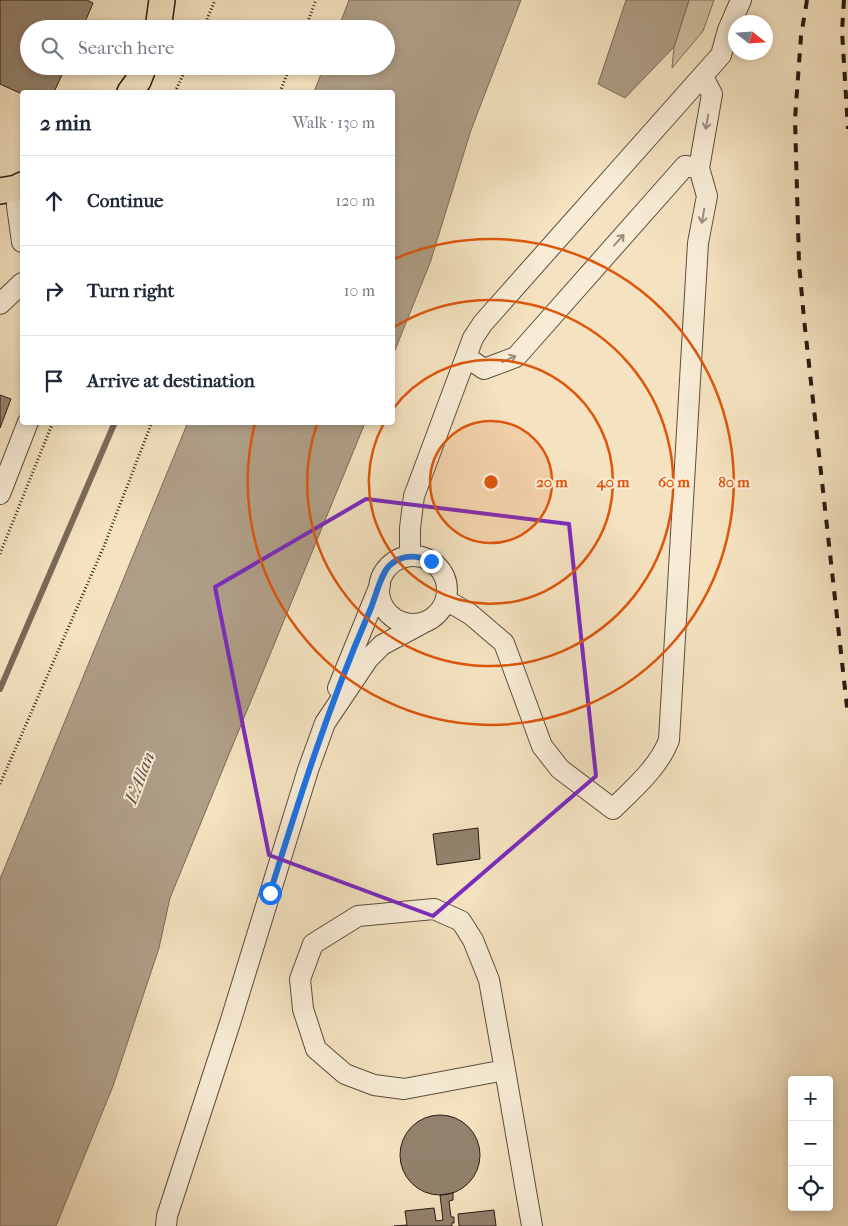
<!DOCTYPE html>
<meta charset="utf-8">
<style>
:root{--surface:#fff;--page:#f6f6f7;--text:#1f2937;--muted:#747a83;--line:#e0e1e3}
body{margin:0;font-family:"IM FELL French Canon",serif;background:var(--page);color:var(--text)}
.controls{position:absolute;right:15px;bottom:15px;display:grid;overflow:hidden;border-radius:5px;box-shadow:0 2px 8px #0003}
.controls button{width:45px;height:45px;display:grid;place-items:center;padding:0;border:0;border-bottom:1px solid var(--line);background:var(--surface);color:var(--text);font:25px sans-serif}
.compass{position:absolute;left:728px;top:15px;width:45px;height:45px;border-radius:50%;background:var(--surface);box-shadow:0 2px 8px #0003;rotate:107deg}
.stop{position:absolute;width:15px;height:15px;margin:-11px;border:4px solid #1a73e8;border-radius:50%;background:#fff}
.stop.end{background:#1a73e8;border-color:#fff;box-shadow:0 1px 5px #0008}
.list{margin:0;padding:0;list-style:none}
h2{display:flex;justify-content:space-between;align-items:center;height:65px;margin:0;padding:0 20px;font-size:21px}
h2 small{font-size:16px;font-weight:400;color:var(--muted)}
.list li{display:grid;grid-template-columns:32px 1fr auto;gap:15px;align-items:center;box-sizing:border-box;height:90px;padding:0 20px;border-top:1px solid var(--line)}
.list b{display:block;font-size:19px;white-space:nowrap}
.list em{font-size:16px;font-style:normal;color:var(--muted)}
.icon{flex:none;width:28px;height:28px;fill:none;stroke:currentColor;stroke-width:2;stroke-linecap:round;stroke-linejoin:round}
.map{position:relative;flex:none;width:848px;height:1226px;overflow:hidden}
.search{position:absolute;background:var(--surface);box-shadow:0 2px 8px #0003;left:20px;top:20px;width:375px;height:55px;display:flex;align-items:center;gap:12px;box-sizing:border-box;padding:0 18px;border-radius:28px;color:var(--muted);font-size:19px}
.panel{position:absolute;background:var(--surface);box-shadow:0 2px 8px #0003;left:20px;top:90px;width:375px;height:335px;border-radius:5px}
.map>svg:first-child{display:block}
.green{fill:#d1c0a3;stroke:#7d6e5c}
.water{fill:#af9e86;stroke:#796a58}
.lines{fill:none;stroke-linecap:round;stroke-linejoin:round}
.stream{stroke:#796a58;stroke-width:6}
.building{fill:#93826d;stroke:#291b14}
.minor-casing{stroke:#5c4d3f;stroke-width:22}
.major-casing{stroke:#291b14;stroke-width:28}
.path{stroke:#291b14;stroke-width:3;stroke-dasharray:1 2.5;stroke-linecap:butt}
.minor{stroke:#f8ecd6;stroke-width:20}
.major{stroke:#f4e2c0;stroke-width:25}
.rail{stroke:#291b14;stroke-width:4;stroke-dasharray:9 9;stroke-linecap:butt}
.oneway{stroke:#9b8e7f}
.route{stroke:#1a73e8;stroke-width:6}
.marked{fill:none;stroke:#7b2cbf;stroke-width:4;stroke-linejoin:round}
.ring{fill:none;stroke:#de560c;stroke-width:2.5}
.labels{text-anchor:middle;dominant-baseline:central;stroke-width:4;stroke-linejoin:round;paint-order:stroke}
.water-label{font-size:18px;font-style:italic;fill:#5f4f42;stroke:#f8ecd6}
.centre{fill:#de560c;stroke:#f8ecd6;stroke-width:2.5}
.ring-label{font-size:15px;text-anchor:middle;font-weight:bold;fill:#de560c;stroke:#f8ecd6;stroke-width:4;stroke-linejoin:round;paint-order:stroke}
</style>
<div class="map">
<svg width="848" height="1226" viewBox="0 0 848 1226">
<rect width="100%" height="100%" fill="#f4e2c0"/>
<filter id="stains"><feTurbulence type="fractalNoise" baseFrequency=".004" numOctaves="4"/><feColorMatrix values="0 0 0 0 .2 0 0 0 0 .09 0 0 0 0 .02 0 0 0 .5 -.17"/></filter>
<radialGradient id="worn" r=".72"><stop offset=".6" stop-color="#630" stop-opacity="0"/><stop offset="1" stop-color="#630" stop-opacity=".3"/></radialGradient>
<path class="green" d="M 689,0 L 714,0 L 703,31 L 672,68 L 674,47 Z"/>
<path class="water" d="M 349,0 L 521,0 L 471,130 L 430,263 L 393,355 L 392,92 L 314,92 L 324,66 L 386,66 L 386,29 L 338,29 Z
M 626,0 L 689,0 L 674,47 L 625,98 L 598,84 Z
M 188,422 L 365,423 L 170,898 L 159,948 L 113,1086 L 56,1226 L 0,1226 L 0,879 Z"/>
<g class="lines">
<path class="stream" d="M 0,689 L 115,422"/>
</g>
<path class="building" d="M 0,0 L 87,0 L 93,3 L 82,29 L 29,29 L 29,66 L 66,66 L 54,92 L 22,94 L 0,84 Z
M 0,395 L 11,399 L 0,428 Z
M 478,828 L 480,859 L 437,865 L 433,834 Z
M400 1155a40 40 0 1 1 80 0a40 40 0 1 1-80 0Z
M 453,1193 L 453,1200 L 449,1201 L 451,1217 L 454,1217 L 454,1223 L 452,1223 L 452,1226 L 394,1226 L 407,1225 L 405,1211 L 434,1208 L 436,1221 L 443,1220 L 440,1195 Z
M 494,1210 L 496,1226 L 459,1226 L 458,1214 Z"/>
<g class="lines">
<g class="minor-casing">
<path id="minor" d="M 699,168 L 712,94 L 703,77
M 17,188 L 17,206 L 22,242
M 0,304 L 22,283
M 0,494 L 28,422
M 410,556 L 410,528 L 414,496 L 473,338 L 483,323 L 721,55 L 728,30 L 741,0
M379 590a34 34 0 1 1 68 0a34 34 0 1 1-68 0Z
M 446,600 L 470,614 L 504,643 L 542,746 L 560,769 L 613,809 C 633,789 659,767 669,740 L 698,243 L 707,196 L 699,168 L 685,166 L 516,357 L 484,369 L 466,357
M 338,688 L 380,585
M 505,1070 L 404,1089 L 374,1085 L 345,1074 L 316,1049 L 303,1009 L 300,979 L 313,944 L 358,916 L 434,909 L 461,921 L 473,940 L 489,980 L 505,1070 L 532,1226
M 166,1226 L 167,1216 L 230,1023 L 308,770 L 325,723 L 368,659 L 382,645 L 423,623"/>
</g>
<g class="major-casing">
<path id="major" d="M 158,29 L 162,0
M 130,92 L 138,81 L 144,66
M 0,191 L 17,188 L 22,185"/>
</g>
<path class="path" d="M 203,29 L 215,0
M 305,29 L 316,0
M 175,92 L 187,66
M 280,92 L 290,66
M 0,554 L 53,422
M 0,784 L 104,546 L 152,422"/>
<use href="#minor" class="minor"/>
<use href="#major" class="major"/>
<path class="rail" d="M 807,0 L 801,36 L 795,119 L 799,263 L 804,319 L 848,716
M 844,0 L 842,31 L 848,129"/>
</g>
<defs><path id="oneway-shaft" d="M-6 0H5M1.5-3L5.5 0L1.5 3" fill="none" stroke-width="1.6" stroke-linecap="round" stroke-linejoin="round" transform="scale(1.25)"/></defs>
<g class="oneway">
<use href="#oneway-shaft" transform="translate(707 122) rotate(100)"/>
<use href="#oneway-shaft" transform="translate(703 216) rotate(100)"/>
<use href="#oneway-shaft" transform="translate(619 240) rotate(-48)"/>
<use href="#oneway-shaft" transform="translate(509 359) rotate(-24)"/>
</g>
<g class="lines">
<path class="route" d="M 270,893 C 299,799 329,705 368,615 C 375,601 379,577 389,566 C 401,554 417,555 431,561"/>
</g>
<path class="marked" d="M 366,499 L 569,524 L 596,776 L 433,916 L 269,855 L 215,587 Z"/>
<circle cx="491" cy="482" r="61" fill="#de560c" fill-opacity=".12"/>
<g class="ring">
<circle cx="491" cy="482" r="61"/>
<path d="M393 409A122 122 0 1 1 384 423"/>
<path d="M393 328A183 183 0 1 1 317 424"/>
<path d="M394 259A243 243 0 1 1 255 423"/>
</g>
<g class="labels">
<g class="water-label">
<text transform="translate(140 778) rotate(-69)">L'Allan</text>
</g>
</g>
<circle cx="491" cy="482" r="8" class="centre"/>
<g class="ring-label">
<text x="552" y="487">20 m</text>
<text x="613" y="487">40 m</text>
<text x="674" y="487">60 m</text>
<text x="734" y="487">80 m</text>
</g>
<rect width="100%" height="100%" filter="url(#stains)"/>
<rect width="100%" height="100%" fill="url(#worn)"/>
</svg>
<div class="controls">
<button>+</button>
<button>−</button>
<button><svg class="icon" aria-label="locate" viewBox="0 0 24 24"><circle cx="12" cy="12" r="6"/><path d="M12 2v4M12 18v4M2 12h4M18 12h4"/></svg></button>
</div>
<svg class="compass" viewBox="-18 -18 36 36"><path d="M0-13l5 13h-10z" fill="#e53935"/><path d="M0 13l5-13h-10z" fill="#747a83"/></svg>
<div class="stop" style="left:270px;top:893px"></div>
<div class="stop end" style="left:431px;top:561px"></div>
<div class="search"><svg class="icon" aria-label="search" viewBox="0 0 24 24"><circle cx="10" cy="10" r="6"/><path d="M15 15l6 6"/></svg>Search here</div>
<section class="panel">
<h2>2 min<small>Walk · 130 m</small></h2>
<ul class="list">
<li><svg class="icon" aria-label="ahead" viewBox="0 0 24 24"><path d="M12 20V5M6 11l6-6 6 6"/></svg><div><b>Continue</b></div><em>120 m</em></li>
<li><svg class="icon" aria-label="right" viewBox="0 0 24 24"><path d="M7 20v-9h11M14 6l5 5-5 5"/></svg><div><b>Turn right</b></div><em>10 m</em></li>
<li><svg class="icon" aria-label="arrive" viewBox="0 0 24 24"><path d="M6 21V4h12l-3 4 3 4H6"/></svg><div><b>Arrive at destination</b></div></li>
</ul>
</section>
</div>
